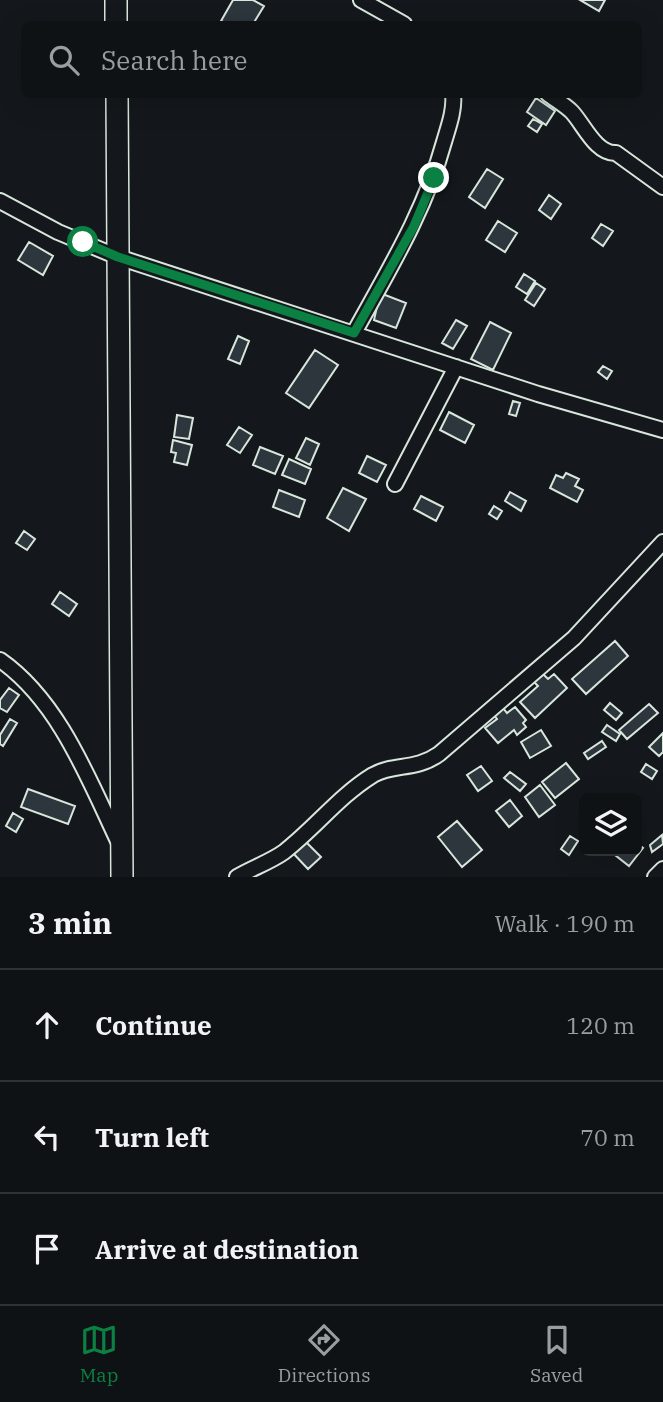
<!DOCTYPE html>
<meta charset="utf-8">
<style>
:root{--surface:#0f1215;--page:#181b1e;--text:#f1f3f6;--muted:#9b9ea0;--line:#2f3234;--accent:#0b8043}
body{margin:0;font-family:"IBM Plex Serif",serif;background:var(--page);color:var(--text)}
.controls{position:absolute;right:21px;bottom:21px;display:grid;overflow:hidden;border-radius:10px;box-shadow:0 7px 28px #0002}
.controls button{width:63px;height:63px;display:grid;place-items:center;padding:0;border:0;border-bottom:2px solid var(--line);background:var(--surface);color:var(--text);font:35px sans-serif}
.stop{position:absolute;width:21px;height:21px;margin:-16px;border:5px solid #0b8043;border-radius:50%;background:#fff}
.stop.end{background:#0b8043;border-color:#fff;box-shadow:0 2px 7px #0008}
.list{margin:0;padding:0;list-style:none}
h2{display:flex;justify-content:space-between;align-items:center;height:91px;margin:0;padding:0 28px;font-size:30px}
h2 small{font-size:23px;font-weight:400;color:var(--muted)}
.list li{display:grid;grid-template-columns:46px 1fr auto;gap:21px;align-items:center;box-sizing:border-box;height:112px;padding:0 28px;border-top:2px solid var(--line)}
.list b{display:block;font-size:26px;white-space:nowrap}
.list em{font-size:23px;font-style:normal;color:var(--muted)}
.icon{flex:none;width:38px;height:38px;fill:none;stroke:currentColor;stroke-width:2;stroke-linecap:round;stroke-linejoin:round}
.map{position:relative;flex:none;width:663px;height:877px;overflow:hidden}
.search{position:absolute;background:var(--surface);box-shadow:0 7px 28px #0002;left:21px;right:21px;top:21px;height:77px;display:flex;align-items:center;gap:18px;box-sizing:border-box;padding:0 24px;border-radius:10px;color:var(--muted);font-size:26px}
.sheet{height:427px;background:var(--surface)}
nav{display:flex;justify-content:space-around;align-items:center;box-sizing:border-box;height:98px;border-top:2px solid var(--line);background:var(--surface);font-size:19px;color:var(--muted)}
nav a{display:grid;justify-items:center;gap:4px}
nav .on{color:var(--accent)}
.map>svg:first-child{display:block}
.building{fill:#2c363c;stroke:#d8e6dc;stroke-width:2}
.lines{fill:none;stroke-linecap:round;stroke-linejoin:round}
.street-casing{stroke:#d8e6dc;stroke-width:18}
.secondary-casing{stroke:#d8e6dc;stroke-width:24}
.street{stroke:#14181c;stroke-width:14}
.secondary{stroke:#14181c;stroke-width:21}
.route{stroke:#0b8043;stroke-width:9}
</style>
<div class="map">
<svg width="663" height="877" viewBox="0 0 663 877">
<rect width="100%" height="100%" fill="#14181c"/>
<path class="building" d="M 233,0 L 253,0 L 264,6 L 253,24 L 228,24 L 221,21 Z
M 580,0 L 605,0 L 599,11 Z
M 536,98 L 555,111 L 546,125 L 527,112 Z
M 533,119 L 542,124 L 537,132 L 528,126 Z
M 487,169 L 503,179 L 485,208 L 469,197 Z
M 549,195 L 561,204 L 551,219 L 539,210 Z
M 498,221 L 517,233 L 505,252 L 486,240 Z
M 601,224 L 613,231 L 603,246 L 592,238 Z
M 29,242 L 53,256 L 43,275 L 18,260 Z
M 524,274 L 535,281 L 527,294 L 516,287 Z
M 536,283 L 545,289 L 534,306 L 525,300 Z
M 380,293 L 406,303 L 396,328 L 374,320 Z
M 456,320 L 467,326 L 453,349 L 442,343 Z
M 490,322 L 511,333 L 493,370 L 471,359 Z
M 238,336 L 249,341 L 240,364 L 228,359 Z
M 315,350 L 338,365 L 309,408 L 286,393 Z
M 603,366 L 612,371 L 607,379 L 598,372 Z
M 513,401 L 520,403 L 516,416 L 509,414 Z
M 449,412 L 474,425 L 465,443 L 440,430 Z
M 177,415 L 193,418 L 189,439 L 174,437 Z
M 239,427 L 252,435 L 240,453 L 227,445 Z
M 306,438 L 319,444 L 310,465 L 296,458 Z
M 173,440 L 192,445 L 187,465 L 174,462 L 176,453 L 171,452 Z
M 260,447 L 283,456 L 275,474 L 253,465 Z
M 367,456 L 386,465 L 377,482 L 359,473 Z
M 289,459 L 311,469 L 305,484 L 282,475 Z
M 566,473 L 579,479 L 575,486 L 583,490 L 577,502 L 550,488 L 556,475 L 563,478 Z
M 343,488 L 366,499 L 349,531 L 327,518 Z
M 279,490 L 305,500 L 299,517 L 273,507 Z
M 510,492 L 526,501 L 521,511 L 505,501 Z
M 421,496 L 443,507 L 436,521 L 414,509 Z
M 494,506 L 502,511 L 497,519 L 489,514 Z
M 24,531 L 35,539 L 27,550 L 16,543 Z
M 60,592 L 77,604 L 69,616 L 52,604 Z
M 615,641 L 628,656 L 586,694 L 572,679 Z
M 543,674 L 548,679 L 554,674 L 567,688 L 535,718 L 520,702 L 538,686 L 534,682 Z
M 9,688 L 19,695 L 7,712 L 0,708 L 0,700 Z
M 610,703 L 622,713 L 616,720 L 604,710 Z
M 649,704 L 658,713 L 627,739 L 619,730 Z
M 515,707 L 526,720 L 523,723 L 526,727 L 517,735 L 514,730 L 498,743 L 485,728 L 497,719 L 494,715 L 503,708 L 507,713 Z
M 10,719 L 17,723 L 3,746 L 0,744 L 0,735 Z
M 607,725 L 620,734 L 616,741 L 602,732 Z
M 541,730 L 551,746 L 530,758 L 521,742 Z
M 663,733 L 663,752 L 659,756 L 649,747 Z
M 602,741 L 606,747 L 588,759 L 584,753 Z
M 566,763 L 579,779 L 555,798 L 542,782 Z
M 646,764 L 657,771 L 652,779 L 641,772 Z
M 481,766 L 492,781 L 478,791 L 467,775 Z
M 510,772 L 526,784 L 520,791 L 504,778 Z
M 540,785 L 555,805 L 539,817 L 525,797 Z
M 28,789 L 75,806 L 68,824 L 21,807 Z
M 510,800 L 522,816 L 509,827 L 496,811 Z
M 13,813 L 23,819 L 16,832 L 6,826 Z
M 457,821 L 482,850 L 462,867 L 438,837 Z
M 662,835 L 663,844 L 652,852 L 650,845 Z
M 570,836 L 578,841 L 569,855 L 561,849 Z
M 303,839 L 321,857 L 308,869 L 291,851 Z
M 637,843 L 643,848 L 629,866 L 615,855 L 618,851 L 637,851 Z"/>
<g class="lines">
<g class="street-casing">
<path id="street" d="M 361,0 L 404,24
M 548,94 C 556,100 565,105 572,112 C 584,125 596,154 616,153 L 663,187
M 0,201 L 58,232 L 118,257 L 538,394 L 663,430
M 354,333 C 388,271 425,211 444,142 C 448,128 455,110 453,94
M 395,484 L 456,367
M 0,660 C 59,701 89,780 119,843
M 237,877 C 252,868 270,862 284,852 C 316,827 339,796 373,775 C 394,763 415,771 439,754 L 574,638 L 663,542
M 655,877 L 663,869"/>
</g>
<g class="secondary-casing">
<path id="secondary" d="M 116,0 L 116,24
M 117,94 L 122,877"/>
</g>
<use href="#street" class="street"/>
<use href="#secondary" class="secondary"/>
</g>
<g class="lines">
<path class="route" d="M 83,242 L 118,257 L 354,333 L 414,226 L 434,178"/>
</g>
</svg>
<div class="controls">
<button><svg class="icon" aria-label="layers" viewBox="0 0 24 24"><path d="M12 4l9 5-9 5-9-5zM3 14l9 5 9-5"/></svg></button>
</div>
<div class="stop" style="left:83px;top:242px"></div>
<div class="stop end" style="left:434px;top:178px"></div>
<div class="search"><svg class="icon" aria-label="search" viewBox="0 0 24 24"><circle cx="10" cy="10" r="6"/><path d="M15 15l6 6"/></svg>Search here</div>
</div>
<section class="sheet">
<h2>3 min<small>Walk · 190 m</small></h2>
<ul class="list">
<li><svg class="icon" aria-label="ahead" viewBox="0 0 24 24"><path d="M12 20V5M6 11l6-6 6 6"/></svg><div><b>Continue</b></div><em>120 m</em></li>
<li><svg class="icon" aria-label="left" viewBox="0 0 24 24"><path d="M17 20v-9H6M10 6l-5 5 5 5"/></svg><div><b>Turn left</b></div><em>70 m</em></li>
<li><svg class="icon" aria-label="arrive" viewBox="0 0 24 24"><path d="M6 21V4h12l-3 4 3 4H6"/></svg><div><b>Arrive at destination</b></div></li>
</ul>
</section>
<nav>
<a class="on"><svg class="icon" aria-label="map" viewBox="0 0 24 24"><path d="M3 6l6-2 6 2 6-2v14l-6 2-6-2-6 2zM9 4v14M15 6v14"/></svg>Map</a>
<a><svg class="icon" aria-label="directions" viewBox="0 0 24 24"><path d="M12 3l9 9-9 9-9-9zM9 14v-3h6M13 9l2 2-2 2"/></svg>Directions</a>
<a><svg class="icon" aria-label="saved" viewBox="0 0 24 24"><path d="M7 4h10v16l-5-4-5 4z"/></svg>Saved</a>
</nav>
